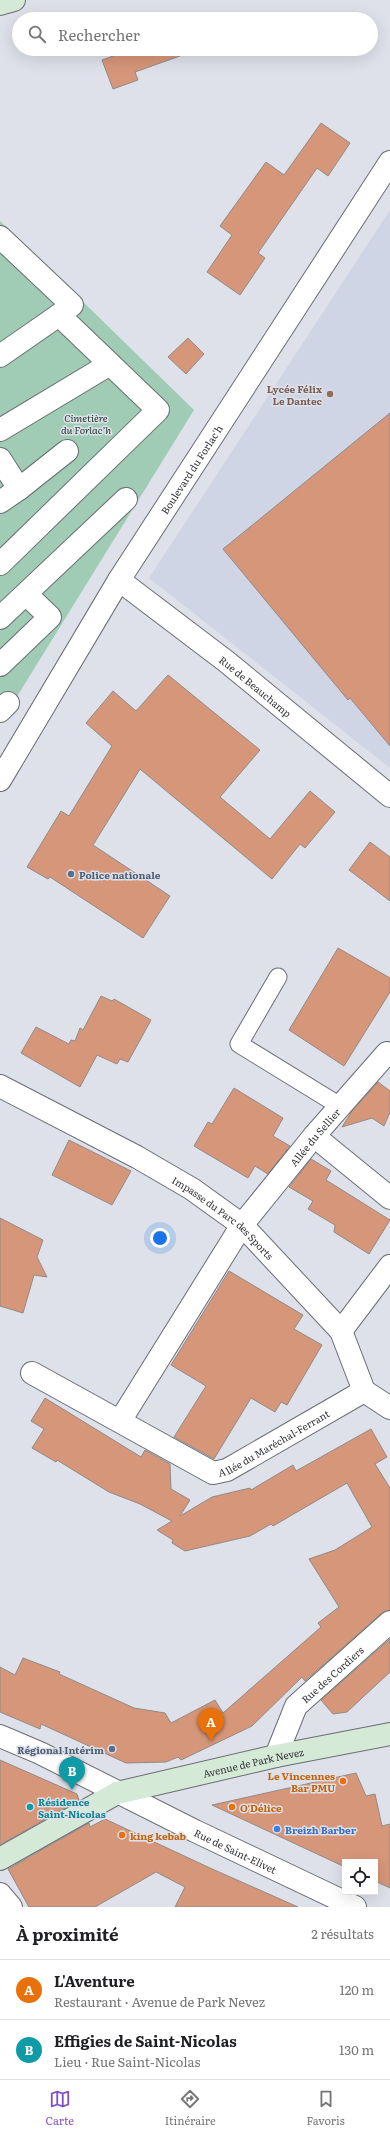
<!DOCTYPE html>
<html lang="fr">
<meta charset="utf-8">
<style>
:root{--surface:#fff;--page:#f2f2f2;--text:#202124;--muted:#757577;--line:#e0e0e0;--accent:#8151ca}
body{margin:0;font-family:Literata,serif;background:var(--page);color:var(--text)}
.controls{position:absolute;right:12px;bottom:12px;display:grid;overflow:hidden;border-radius:0px;box-shadow:0 4px 16px #0002}
.controls button{width:36px;height:36px;display:grid;place-items:center;padding:0;border:0;border-bottom:1px solid var(--line);background:var(--surface);color:var(--text);font:20px sans-serif}
.you{position:absolute;left:160px;top:1238px;width:14px;height:14px;margin:-10px;border:3px solid #fff;border-radius:50%;background:#1a73e8;box-shadow:0 0 0 6px #1a73e833}
.badge{display:grid;place-items:center;width:26px;height:26px;border-radius:50%;background:var(--accent);color:#fff;font-size:13px;font-weight:700}
.pin{position:absolute;translate:-50% -33px;filter:drop-shadow(0 1px 2px #0008)}
.pin::after{content:'';position:absolute;top:21px;width:14px;height:12px;background:inherit;clip-path:polygon(0 0,100% 0,50% 100%)}
.list{margin:0;padding:0;list-style:none}
h2{display:flex;justify-content:space-between;align-items:center;height:52px;margin:0;padding:0 16px;font-size:17px}
h2 small{font-size:13px;font-weight:400;color:var(--muted)}
.list li{display:grid;grid-template-columns:26px 1fr auto;gap:12px;align-items:center;box-sizing:border-box;height:60px;padding:0 16px;border-top:1px solid var(--line)}
.list b{display:block;font-size:15px;white-space:nowrap}
.list p{margin:0;font-size:13px;white-space:nowrap;color:var(--muted)}
.list em{font-size:13px;font-style:normal;color:var(--muted)}
.icon{flex:none;width:22px;height:22px;fill:none;stroke:currentColor;stroke-width:2;stroke-linecap:round;stroke-linejoin:round}
.map{position:relative;flex:none;width:390px;height:1907px;overflow:hidden}
.search{position:absolute;background:var(--surface);box-shadow:0 4px 16px #0002;left:12px;right:12px;top:12px;height:44px;display:flex;align-items:center;gap:10px;box-sizing:border-box;padding:0 14px;border-radius:22px;color:var(--muted);font-size:15px}
.sheet{height:172px;background:var(--surface)}
nav{display:flex;justify-content:space-around;align-items:center;box-sizing:border-box;height:56px;border-top:1px solid var(--line);background:var(--surface);font-size:11px;color:var(--muted)}
nav a{display:grid;justify-items:center;gap:2px}
nav .on{color:var(--accent)}
.map>svg:first-child{display:block}
.built{fill:#cfd5e4}
.green{fill:#a0ccb5}
.building{fill:#d69679;stroke:#928a87}
.lines{fill:none;stroke-linecap:round;stroke-linejoin:round}
.lane-casing{stroke:#6a6d73;stroke-width:19}
.street-casing{stroke:#6a6d73;stroke-width:24}
.secondary-casing{stroke:#6a6d73;stroke-width:24}
.lane{stroke:#fff;stroke-width:17}
.street{stroke:#fff;stroke-width:22}
.secondary{stroke:#d5e9d7;stroke-width:22}
.education-dot{fill:#8d6e63;stroke:#dee1e9;stroke-width:1.5}
.service-dot{fill:#5c6f8a;stroke:#dee1e9;stroke-width:1.5}
.food-dot{fill:#e8710a;stroke:#dee1e9;stroke-width:1.5}
.culture-dot{fill:#0f9aa8;stroke:#dee1e9;stroke-width:1.5}
.shop-dot{fill:#3f7fe0;stroke:#dee1e9;stroke-width:1.5}
.labels{text-anchor:middle;dominant-baseline:central;stroke-width:3;stroke-linejoin:round;paint-order:stroke}
.education-label{font-size:10px;font-weight:bold;fill:#785e54;stroke:#dee1e9;text-anchor:end}
.park-label{font-size:10px;font-style:italic;fill:#173829;stroke:#dee1e9}
.street-label{font-size:10px;fill:#343639;stroke:#dee1e9}
.service-label{font-size:10px;font-weight:bold;fill:#4e5e75;stroke:#dee1e9;text-anchor:start}
.food-label{font-size:10px;font-weight:bold;fill:#c56008;stroke:#dee1e9;text-anchor:start}
.culture-label{font-size:10px;font-weight:bold;fill:#0d838f;stroke:#dee1e9;text-anchor:start}
.shop-label{font-size:10px;font-weight:bold;fill:#366cbe;stroke:#dee1e9;text-anchor:start}
</style>
<div class="map">
<svg width="390" height="1907" viewBox="0 0 390 1907">
<rect width="100%" height="100%" fill="#dee1e9"/>
<path class="built" d="M 390,210 L 390,768 L 149,578 Z"/>
<path class="green" d="M 0,221 L 194,410 L 0,724 Z"/>
<path class="building" d="M 132,49 L 191,49 L 191,52 L 135,72 L 138,80 L 113,89 L 102,60 Z
M 321,123 L 350,143 L 328,176 L 317,168 L 258,253 L 265,258 L 240,295 L 207,272 L 232,235 L 220,226 L 266,162 L 284,175 Z
M 188,338 L 204,354 L 186,374 L 168,357 Z
M 390,413 L 390,746 L 350,698 L 348,700 L 223,549 Z
M 168,675 L 260,750 L 220,797 L 270,839 L 310,791 L 335,812 L 305,848 L 300,844 L 272,879 L 140,769 L 93,845 L 170,896 L 143,938 L 50,877 L 48,879 L 27,867 L 61,811 L 69,816 L 112,746 L 86,723 L 113,691 L 136,711 Z
M 370,842 L 390,857 L 390,901 L 349,870 Z
M 338,948 L 390,978 L 390,992 L 344,1066 L 289,1030 Z
M 101,996 L 112,1001 L 114,999 L 151,1020 L 128,1062 L 120,1059 L 117,1064 L 97,1055 L 80,1087 L 21,1053 L 36,1027 L 69,1044 L 71,1040 L 75,1041 L 80,1028 L 83,1030 Z
M 378,1082 L 390,1091 L 390,1112 L 384,1126 L 372,1118 L 342,1127 L 352,1111 Z
M 234,1088 L 283,1118 L 273,1136 L 290,1146 L 268,1174 L 255,1166 L 248,1178 L 194,1146 L 208,1122 L 212,1124 Z
M 69,1140 L 131,1171 L 112,1205 L 52,1175 Z
M 311,1159 L 331,1171 L 326,1180 L 390,1220 L 369,1254 L 334,1232 L 335,1225 L 308,1209 L 313,1201 L 289,1187 Z
M 0,1218 L 43,1240 L 37,1257 L 47,1277 L 34,1275 L 23,1313 L 0,1306 Z
M 229,1271 L 303,1315 L 294,1329 L 322,1345 L 287,1405 L 281,1402 L 275,1412 L 251,1398 L 214,1459 L 174,1437 L 206,1386 L 171,1365 Z
M 45,1398 L 141,1457 L 145,1450 L 170,1464 L 171,1489 L 190,1500 L 180,1516 L 212,1497 L 250,1488 L 251,1490 L 293,1465 L 296,1471 L 371,1429 L 387,1457 L 375,1464 L 390,1488 L 390,1610 L 382,1613 L 305,1681 L 302,1677 L 252,1726 L 181,1760 L 178,1757 L 166,1762 L 126,1763 L 41,1724 L 40,1729 L 0,1712 L 0,1667 L 15,1675 L 23,1658 L 60,1672 L 59,1674 L 134,1708 L 165,1713 L 171,1723 L 215,1700 L 223,1713 L 321,1627 L 318,1623 L 339,1607 L 309,1559 L 335,1550 L 372,1527 L 347,1483 L 273,1526 L 271,1524 L 250,1536 L 185,1551 L 172,1543 L 173,1540 L 157,1530 L 172,1521 L 140,1504 L 109,1492 L 57,1460 L 56,1462 L 32,1448 L 44,1429 L 31,1421 Z
M 390,1639 L 390,1672 L 347,1712 L 333,1714 L 321,1700 Z
M 0,1760 L 77,1794 L 79,1800 L 0,1845 Z
M 356,1773 L 366,1796 L 375,1794 L 382,1826 L 390,1824 L 390,1888 L 375,1881 L 375,1862 L 345,1862 L 345,1867 L 212,1805 Z
M 105,1819 L 210,1868 L 298,1907 L 175,1907 L 185,1887 L 156,1872 L 95,1907 L 29,1907 L 8,1869 L 89,1823 L 90,1827 Z"/>
<g class="lines">
<g class="lane-casing">
<path id="lane" d="M 278,977 L 239,1044 L 340,1106"/>
</g>
<g class="street-casing">
<g id="street">
<path d="M 0,237 L 72,305 L 59,315 L 158,410 L 0,564"/>
<path d="M 0,356 L 59,315"/>
<path d="M 0,430 L 110,364"/>
<path d="M 0,459 L 19,489"/>
<path d="M 0,502 L 19,489 L 67,451"/>
<path id="s1" d="M 119,580 L 227,662 L 390,796"/>
<path d="M 0,618 L 126,499"/>
<path d="M 0,665 L 50,617 L 26,594"/>
<path d="M 0,711 L 8,703"/>
<path id="s2" d="M 0,780 L 119,580 L 390,162"/>
<path id="s3" d="M 0,1086 L 137,1157 L 192,1189 L 242,1225 L 341,1331 L 364,1391 L 390,1408"/>
<path d="M 314,1136 L 390,1198"/>
<path d="M 341,1331 L 390,1266"/>
<path id="s4" d="M 32,1373 L 213,1473 L 227,1470 L 364,1391"/>
<path id="s5" d="M 120,1421 L 242,1225 L 314,1136 L 387,1053 L 390,1055"/>
<path id="s6" d="M 0,1736 L 40,1753 L 195,1831 L 355,1907"/>
<path id="s7" d="M 276,1756 L 296,1706 L 390,1622"/>
<path d="M 0,1894 L 11,1907"/>
</g>
</g>
<g class="secondary-casing">
<g id="secondary">
<path d="M 0,4 L 14,0"/>
<path id="s8" d="M 0,1859 L 117,1793 L 276,1756 L 390,1734"/>
</g>
</g>
<use href="#lane" class="lane"/>
<use href="#street" class="street"/>
<use href="#secondary" class="secondary"/>
</g>
<circle class="education-dot" cx="330" cy="394" r="4"/>
<g class="service-dot">
<circle cx="71" cy="874" r="4"/>
<circle cx="112" cy="1749" r="4"/>
</g>
<g class="food-dot">
<circle cx="343" cy="1781" r="4"/>
<circle cx="232" cy="1807" r="4"/>
<circle cx="122" cy="1835" r="4"/>
</g>
<circle class="culture-dot" cx="30" cy="1807" r="4"/>
<circle class="shop-dot" cx="277" cy="1829" r="4"/>
<g class="labels">
<g class="education-label">
<text x="322" y="388">Lycée Félix<tspan x="322" dy="12">Le Dantec</tspan></text>
</g>
<g class="park-label">
<text x="86" y="417">Cimetière<tspan x="86" dy="12">du Forlac’h</tspan></text>
</g>
<g class="street-label">
<text stroke="none"><textPath href="#s2" startOffset="365">Boulevard du Forlac'h</textPath></text>
<text stroke="none"><textPath href="#s1" startOffset="173">Rue de Beauchamp</textPath></text>
<text stroke="none"><textPath href="#s5" startOffset="345">Allée du Sellier</textPath></text>
<text stroke="none"><textPath href="#s3" startOffset="260">Impasse du Parc des Sports</textPath></text>
<text stroke="none"><textPath href="#s4" startOffset="275">Allée du Maréchal-Ferrant</textPath></text>
<text stroke="none"><textPath href="#s7" startOffset="102">Rue des Cordiers</textPath></text>
<text stroke="none"><textPath href="#s8" startOffset="274">Avenue de Park Nevez</textPath></text>
<text stroke="none"><textPath href="#s6" startOffset="262">Rue de Saint-Elivet</textPath></text>
</g>
<g class="service-label">
<text x="79" y="874">Police nationale</text>
<text x="104" y="1749" text-anchor="end">Régional Intérim</text>
</g>
<g class="food-label">
<text x="335" y="1775" text-anchor="end">Le Vincennes<tspan x="335" dy="12">Bar PMU</tspan></text>
<text x="240" y="1807">O'Délice</text>
<text x="130" y="1835">king kebab</text>
</g>
<g class="culture-label">
<text x="38" y="1801">Résidence<tspan x="38" dy="12">Saint-Nicolas</tspan></text>
</g>
<g class="shop-label">
<text x="285" y="1829">Breizh Barber</text>
</g>
</g>
</svg>
<div class="controls">
<button><svg class="icon" aria-label="locate" viewBox="0 0 24 24"><circle cx="12" cy="12" r="6"/><path d="M12 2v4M12 18v4M2 12h4M18 12h4"/></svg></button>
</div>
<div class="you"></div>
<div class="pin badge" style="left:211px;top:1741px;background:#e8710a">A</div>
<div class="pin badge" style="left:72px;top:1790px;background:#0f9aa8">B</div>
<div class="search"><svg class="icon" aria-label="search" viewBox="0 0 24 24"><circle cx="10" cy="10" r="6"/><path d="M15 15l6 6"/></svg>Rechercher</div>
</div>
<section class="sheet">
<h2>À proximité<small>2 résultats</small></h2>
<ul class="list">
<li><span class="badge" style="background:#e8710a">A</span><div><b>L'Aventure</b><p>Restaurant · Avenue de Park Nevez</p></div><em>120 m</em></li>
<li><span class="badge" style="background:#0f9aa8">B</span><div><b>Effigies de Saint-Nicolas</b><p>Lieu · Rue Saint-Nicolas</p></div><em>130 m</em></li>
</ul>
</section>
<nav>
<a class="on"><svg class="icon" aria-label="map" viewBox="0 0 24 24"><path d="M3 6l6-2 6 2 6-2v14l-6 2-6-2-6 2zM9 4v14M15 6v14"/></svg>Carte</a>
<a><svg class="icon" aria-label="directions" viewBox="0 0 24 24"><path d="M12 3l9 9-9 9-9-9zM9 14v-3h6M13 9l2 2-2 2"/></svg>Itinéraire</a>
<a><svg class="icon" aria-label="saved" viewBox="0 0 24 24"><path d="M7 4h10v16l-5-4-5 4z"/></svg>Favoris</a>
</nav>
